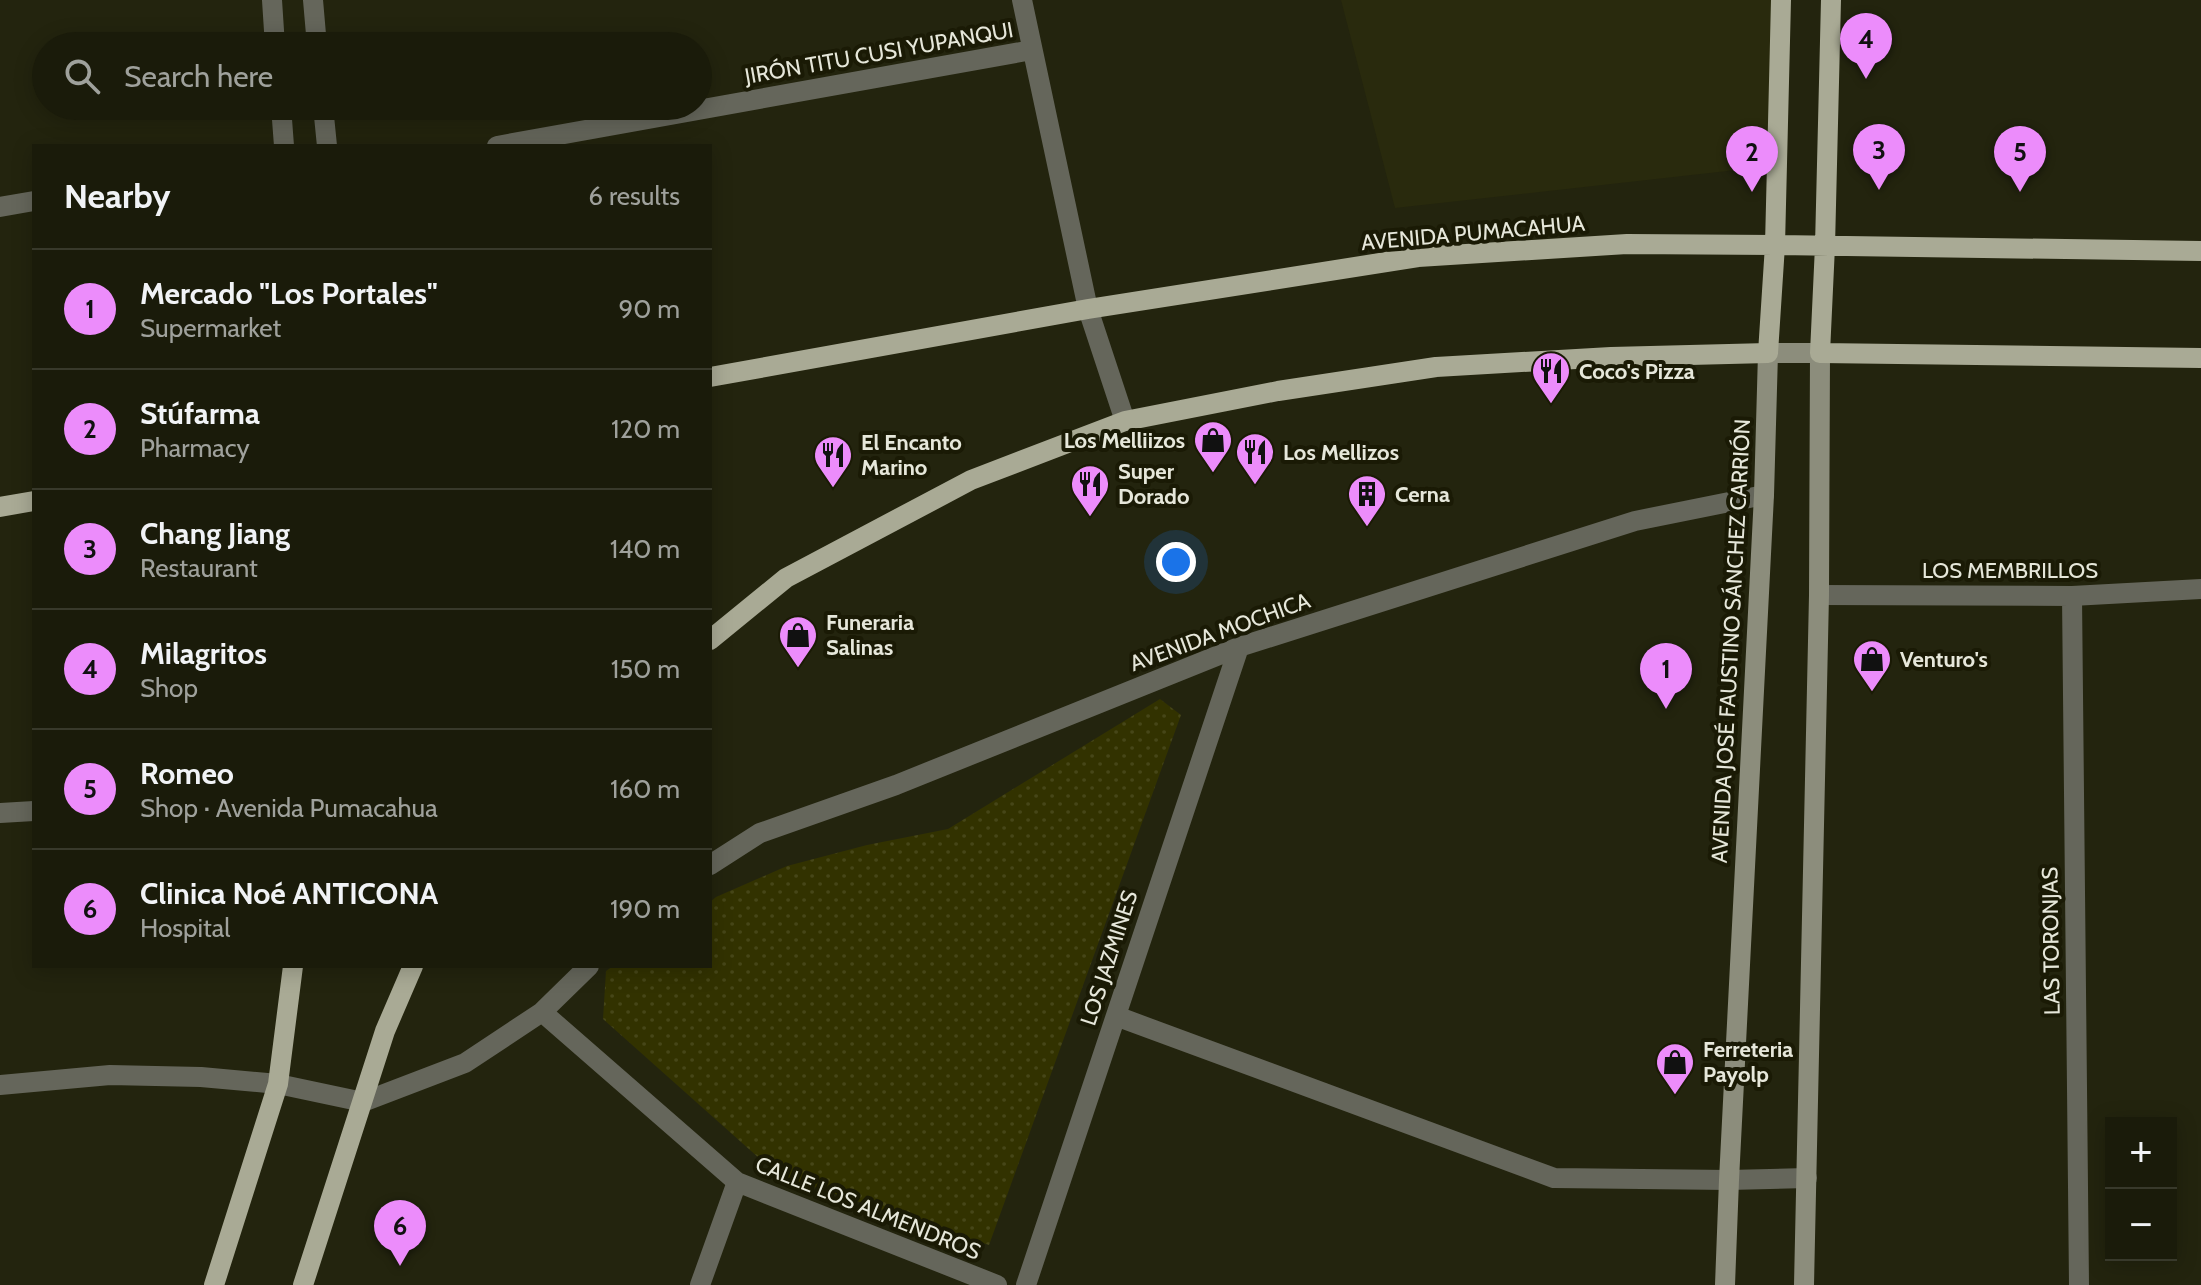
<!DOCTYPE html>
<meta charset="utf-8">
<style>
:root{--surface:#1a1b0a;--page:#232413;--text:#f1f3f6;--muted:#9fa19c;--line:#38392b;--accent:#ec8cfb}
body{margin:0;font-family:Cabin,sans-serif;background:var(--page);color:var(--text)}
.controls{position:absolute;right:24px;bottom:24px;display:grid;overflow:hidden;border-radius:0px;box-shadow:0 4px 20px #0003}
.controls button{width:72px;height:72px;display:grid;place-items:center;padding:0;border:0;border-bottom:2px solid var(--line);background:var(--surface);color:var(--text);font:40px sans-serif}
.you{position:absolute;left:1176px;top:562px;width:28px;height:28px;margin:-20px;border:6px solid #fff;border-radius:50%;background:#1a73e8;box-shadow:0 0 0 12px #1a73e833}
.badge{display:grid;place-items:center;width:52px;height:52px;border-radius:50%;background:var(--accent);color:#111;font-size:26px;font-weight:700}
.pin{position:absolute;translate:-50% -66px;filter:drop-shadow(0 2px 4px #0008)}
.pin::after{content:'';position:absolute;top:42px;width:28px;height:24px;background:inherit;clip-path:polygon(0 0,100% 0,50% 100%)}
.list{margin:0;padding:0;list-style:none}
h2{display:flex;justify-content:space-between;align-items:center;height:104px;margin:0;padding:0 32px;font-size:34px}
h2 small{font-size:26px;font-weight:400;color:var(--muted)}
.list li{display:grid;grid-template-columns:52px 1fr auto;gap:24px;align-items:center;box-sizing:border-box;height:120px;padding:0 32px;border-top:2px solid var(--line)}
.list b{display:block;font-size:30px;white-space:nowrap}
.list p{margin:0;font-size:26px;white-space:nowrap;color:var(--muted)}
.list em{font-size:26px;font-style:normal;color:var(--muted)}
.icon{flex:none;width:44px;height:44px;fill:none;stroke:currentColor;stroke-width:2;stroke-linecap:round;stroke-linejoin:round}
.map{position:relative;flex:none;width:2201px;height:1285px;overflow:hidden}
.search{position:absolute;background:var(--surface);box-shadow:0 4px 20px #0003;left:32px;top:32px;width:680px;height:88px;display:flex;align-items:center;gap:20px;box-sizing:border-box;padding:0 28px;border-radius:44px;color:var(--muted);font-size:30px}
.panel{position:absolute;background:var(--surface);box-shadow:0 4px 20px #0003;left:32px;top:144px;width:680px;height:824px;border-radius:0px}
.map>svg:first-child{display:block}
.built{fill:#292a0d}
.grass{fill:url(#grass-dots)}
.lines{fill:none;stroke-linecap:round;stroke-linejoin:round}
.street{stroke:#65665b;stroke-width:20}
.secondary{stroke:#8c8d7c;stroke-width:20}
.primary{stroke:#a9aa95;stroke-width:20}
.labels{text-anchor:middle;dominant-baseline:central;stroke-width:8;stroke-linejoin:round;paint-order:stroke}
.street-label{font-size:22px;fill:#e6e7da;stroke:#1a1a05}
.poi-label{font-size:22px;font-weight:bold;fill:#e6e7da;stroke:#1a1a05;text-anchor:start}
</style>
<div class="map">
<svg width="2201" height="1285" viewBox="0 0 2201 1285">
<defs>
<pattern id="grass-dots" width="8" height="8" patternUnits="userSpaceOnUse" patternTransform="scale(2)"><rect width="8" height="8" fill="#323200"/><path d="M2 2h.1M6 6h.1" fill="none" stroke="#464618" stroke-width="1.8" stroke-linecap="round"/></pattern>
</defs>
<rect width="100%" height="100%" fill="#23240e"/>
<path class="built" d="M 1341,0 L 1772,0 L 1772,166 L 1395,208 Z"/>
<path class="grass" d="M 1160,699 L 1181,715 L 989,1245 L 778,1175 L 603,1019 L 606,971 L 613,966 L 710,966 L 710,902 L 716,897 L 787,866 L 867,845 L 948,829 Z"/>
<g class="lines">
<path class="street" d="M 272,0 L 275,46
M 313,0 L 317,46
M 1022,0 L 1088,309 L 1125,421
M 281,106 L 284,146
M 323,106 L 327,146
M 497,146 L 1032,50
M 0,207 L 34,201
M 1819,595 L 2072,596 L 2201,589
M 2072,596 L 2079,1285
M 0,813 L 34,811
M 710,865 L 760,833 L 896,785 L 1239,647 L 1635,521 L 1764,495
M 542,1012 L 737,1182 L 997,1285
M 1116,1016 L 1554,1178 L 1729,1180 L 1807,1178
M 0,1085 L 110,1075 L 201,1077 L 278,1084 L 363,1102 L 465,1063 L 542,1012 L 589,966
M 700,1285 L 737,1182
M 1026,1285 L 1239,647"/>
<path class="secondary" d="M 1725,1285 L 1729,1180 L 1764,495 L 1768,353 L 1820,353 L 1819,595 L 1804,1285"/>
<path class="primary" d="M 1831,0 L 1825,246 L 1820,353 L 2201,358
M 710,377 L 1088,309 L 1418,257 L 1627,244 L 1775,245 L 2201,251
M 0,507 L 34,501
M 710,640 L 786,578 L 971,480 L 1125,421 L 1278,391 L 1436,367 L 1611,357 L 1768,353 L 1775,245 L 1781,0
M 214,1285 L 278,1084 L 293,966
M 303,1285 L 385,1031 L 413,966"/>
</g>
<defs>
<g id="restaurant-pin" transform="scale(2)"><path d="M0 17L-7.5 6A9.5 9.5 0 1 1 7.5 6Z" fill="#ec8cfb" stroke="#1a1a05"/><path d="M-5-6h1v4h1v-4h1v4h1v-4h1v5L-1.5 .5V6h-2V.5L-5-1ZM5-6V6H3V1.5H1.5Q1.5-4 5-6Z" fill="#111"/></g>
<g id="shop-pin" transform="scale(2)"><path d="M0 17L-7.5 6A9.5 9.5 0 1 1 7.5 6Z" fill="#ec8cfb" stroke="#1a1a05"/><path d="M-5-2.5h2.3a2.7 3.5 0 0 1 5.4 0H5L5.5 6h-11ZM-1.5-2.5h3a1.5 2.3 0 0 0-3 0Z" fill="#111"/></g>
<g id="building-pin" transform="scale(2)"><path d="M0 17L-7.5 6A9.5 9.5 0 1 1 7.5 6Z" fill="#ec8cfb" stroke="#1a1a05"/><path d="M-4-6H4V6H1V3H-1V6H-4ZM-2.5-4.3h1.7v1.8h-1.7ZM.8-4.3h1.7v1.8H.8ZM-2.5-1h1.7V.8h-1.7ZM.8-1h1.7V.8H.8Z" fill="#111"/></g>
</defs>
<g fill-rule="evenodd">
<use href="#restaurant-pin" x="1551" y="371"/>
<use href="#shop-pin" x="1213" y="440"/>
<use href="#restaurant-pin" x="1255" y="452"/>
<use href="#restaurant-pin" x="833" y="455"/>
<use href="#restaurant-pin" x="1090" y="484"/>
<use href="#building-pin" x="1367" y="494"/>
<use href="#shop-pin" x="798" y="635"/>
<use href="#shop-pin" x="1872" y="659"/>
<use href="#shop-pin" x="1675" y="1062"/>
</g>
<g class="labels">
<g class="street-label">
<text transform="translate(879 53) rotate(-10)">JIRÓN TITU CUSI YUPANQUI</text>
<text transform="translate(1473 233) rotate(-5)">AVENIDA PUMACAHUA</text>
<text x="2010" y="570">LOS MEMBRILLOS</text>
<text transform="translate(1220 632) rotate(-20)">AVENIDA MOCHICA</text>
<text transform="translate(1731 641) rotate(-87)">AVENIDA JOSÉ FAUSTINO SÁNCHEZ CARRIÓN</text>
<text transform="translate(2051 941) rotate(-91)">LAS TORONJAS</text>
<text transform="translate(1109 958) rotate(-72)">LOS JAZMINES</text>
<text transform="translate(868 1208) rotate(22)">CALLE LOS ALMENDROS</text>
</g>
<g class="poi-label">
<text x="1579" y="371">Coco's Pizza</text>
<text x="1185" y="440" text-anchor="end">Los Melliizos</text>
<text x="861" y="442">El Encanto<tspan x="861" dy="25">Marino</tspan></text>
<text x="1283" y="452">Los Mellizos</text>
<text x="1118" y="471">Super<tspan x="1118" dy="25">Dorado</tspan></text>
<text x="1395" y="494">Cerna</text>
<text x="826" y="622">Funeraria<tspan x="826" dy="25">Salinas</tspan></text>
<text x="1900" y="659">Venturo's</text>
<text x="1703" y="1049">Ferreteria<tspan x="1703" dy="25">Payolp</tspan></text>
</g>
</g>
</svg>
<div class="controls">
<button>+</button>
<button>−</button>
</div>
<div class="you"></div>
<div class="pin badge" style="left:1666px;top:709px">1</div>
<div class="pin badge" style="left:1752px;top:192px">2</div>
<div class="pin badge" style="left:1879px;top:190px">3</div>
<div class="pin badge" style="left:1866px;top:79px">4</div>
<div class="pin badge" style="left:2020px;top:192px">5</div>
<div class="pin badge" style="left:400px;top:1266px">6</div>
<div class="search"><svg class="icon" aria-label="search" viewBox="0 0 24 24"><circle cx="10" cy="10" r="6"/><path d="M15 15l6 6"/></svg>Search here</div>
<section class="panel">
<h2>Nearby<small>6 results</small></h2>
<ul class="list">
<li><span class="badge">1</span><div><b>Mercado &quot;Los Portales&quot;</b><p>Supermarket</p></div><em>90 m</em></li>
<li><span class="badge">2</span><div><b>Stúfarma</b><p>Pharmacy</p></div><em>120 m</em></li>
<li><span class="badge">3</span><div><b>Chang Jiang</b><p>Restaurant</p></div><em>140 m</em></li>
<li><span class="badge">4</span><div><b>Milagritos</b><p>Shop</p></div><em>150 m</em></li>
<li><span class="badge">5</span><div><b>Romeo</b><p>Shop · Avenida Pumacahua</p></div><em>160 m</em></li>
<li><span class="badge">6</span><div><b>Clinica Noé ANTICONA</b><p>Hospital</p></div><em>190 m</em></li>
</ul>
</section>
</div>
